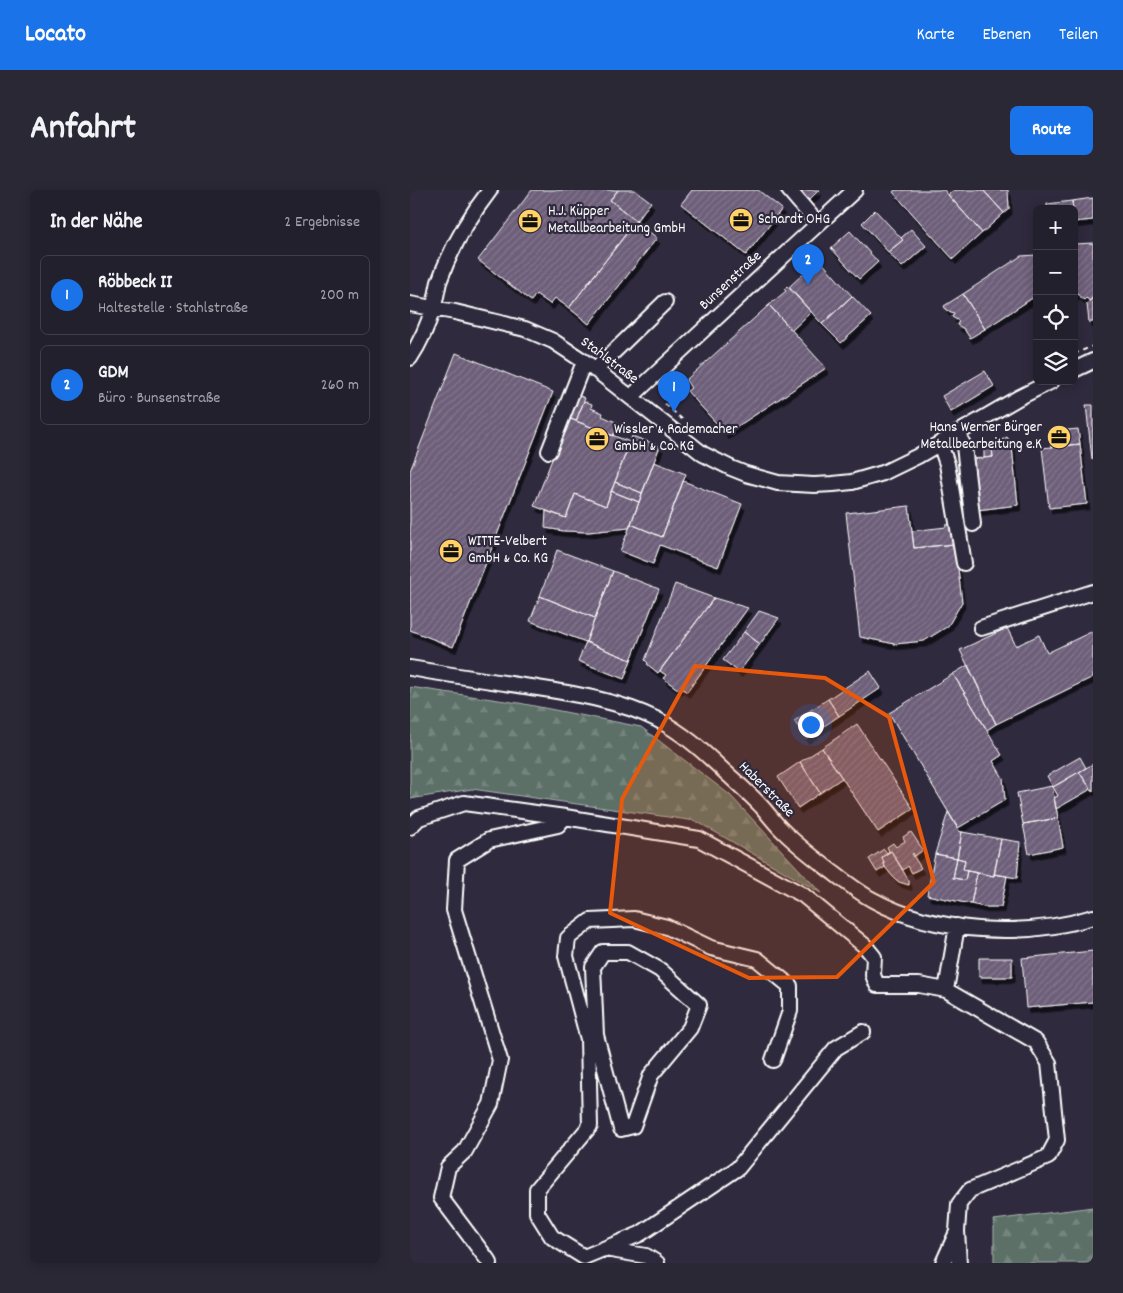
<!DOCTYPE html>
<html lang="de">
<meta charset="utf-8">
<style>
:root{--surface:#23202e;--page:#2b2836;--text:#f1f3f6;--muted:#a3a3aa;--line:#403e4a;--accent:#1a73e8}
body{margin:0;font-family:Dekko,sans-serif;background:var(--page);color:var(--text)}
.controls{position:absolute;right:15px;top:15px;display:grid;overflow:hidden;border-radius:8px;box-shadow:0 2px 12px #0003}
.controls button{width:45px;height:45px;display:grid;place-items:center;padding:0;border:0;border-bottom:1px solid var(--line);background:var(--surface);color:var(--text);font:25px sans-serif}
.you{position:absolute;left:400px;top:534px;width:18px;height:18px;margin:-12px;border:4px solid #fff;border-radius:50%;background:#1a73e8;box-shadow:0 0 0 8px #1a73e833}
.badge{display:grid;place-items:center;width:32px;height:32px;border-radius:50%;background:var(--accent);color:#fff;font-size:16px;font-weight:700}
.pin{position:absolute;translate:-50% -41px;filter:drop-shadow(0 1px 2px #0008)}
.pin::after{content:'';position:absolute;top:26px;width:18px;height:15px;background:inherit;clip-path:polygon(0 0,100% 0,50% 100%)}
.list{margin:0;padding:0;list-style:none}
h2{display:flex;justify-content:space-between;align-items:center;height:65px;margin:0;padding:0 20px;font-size:21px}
h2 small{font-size:16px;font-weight:400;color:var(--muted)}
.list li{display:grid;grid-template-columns:32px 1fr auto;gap:15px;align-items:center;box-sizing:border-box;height:80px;margin:0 10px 10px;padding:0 10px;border:1px solid var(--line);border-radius:8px}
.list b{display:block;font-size:19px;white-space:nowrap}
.list p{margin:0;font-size:16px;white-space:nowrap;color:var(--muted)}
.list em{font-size:16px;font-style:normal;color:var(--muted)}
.icon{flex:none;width:28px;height:28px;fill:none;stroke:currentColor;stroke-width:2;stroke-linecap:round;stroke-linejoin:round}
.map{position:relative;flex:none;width:683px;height:1073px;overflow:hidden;border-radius:8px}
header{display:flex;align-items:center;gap:30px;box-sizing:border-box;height:70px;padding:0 25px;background:var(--accent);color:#fff}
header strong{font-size:24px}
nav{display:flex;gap:28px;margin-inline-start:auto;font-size:18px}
.intro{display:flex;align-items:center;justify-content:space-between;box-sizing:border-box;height:120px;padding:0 30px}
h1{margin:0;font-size:35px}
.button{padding:12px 22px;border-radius:8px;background:var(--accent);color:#fff;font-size:18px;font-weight:700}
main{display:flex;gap:30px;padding:0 30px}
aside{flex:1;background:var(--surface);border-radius:8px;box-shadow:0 2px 12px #0003}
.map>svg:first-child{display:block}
.forest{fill:url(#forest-firs);stroke:#aeb7b3}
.building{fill:url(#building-hatch);stroke:#fff;filter:url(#shadow)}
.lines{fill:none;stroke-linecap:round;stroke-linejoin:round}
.minor-casing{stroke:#fff;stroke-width:18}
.path{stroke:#fff;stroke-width:2;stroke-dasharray:5 4;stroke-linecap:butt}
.minor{stroke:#2f2a3d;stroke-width:14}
.marked{fill:#e8590c;fill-opacity:0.2;stroke:#e8590c;stroke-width:4;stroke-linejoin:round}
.labels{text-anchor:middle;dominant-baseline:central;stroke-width:4.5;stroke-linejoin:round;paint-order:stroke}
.poi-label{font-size:15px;fill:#fff;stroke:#2f2a3d;text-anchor:start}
.street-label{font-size:15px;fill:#fff;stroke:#2f2a3d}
</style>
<header>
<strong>Locato</strong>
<nav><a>Karte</a><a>Ebenen</a><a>Teilen</a></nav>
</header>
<div class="intro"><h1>Anfahrt</h1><a class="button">Route</a></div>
<main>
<aside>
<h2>In der Nähe<small>2 Ergebnisse</small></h2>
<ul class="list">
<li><span class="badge">1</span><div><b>Röbbeck II</b><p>Haltestelle · Stahlstraße</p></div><em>200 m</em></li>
<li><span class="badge">2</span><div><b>GDM</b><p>Büro · Bunsenstraße</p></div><em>260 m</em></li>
</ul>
</aside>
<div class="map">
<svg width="683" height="1073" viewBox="0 0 683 1073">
<defs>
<pattern id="forest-firs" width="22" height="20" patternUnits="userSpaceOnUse" patternTransform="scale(1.25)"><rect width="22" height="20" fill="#5c6f67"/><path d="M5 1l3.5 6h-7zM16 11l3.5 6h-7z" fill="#74857e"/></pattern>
<pattern id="building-hatch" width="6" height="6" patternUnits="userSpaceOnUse" patternTransform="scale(1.25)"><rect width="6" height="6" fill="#6d5e79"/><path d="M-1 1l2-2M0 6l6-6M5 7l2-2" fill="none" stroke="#83768d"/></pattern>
<filter id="shadow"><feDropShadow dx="3" dy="5.5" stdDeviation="0" flood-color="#0009"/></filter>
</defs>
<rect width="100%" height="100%" fill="#2f2a3d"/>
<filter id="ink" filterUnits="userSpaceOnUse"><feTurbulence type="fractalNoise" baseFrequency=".02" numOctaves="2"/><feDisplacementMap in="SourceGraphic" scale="10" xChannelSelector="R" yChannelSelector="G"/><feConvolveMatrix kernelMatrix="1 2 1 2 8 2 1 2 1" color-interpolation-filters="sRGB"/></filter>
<g filter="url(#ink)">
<path class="forest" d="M 0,497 L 109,513 L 231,537 L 320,605 L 411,703 L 286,631 L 62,599 L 0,609 Z
M 683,1017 L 683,1073 L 584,1073 L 584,1030 Z"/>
<path class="building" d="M 122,0 L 208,0 L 200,10 L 226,31 L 159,118 L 145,108 L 140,114 L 126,104 L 121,111 L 68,70 Z
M 208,0 L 225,0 L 241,12 L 226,31 L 200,10 Z
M 282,0 L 348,0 L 372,19 L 336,65 L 271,14 Z
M 386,0 L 409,0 L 397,12 Z
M 485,0 L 534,0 L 572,43 L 543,69 L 483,2 Z
M 544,0 L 573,0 L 594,23 L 572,43 L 538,5 Z
M 573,0 L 598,0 L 599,19 L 594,23 Z
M 683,8 L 683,30 L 664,32 L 664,19 L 663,19 L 662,11 Z
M 662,11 L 663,19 L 637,19 L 637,14 Z
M 465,20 L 493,50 L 478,62 L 452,33 Z
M 226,31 L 247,48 L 179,134 L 159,118 Z
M 501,39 L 516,56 L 492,77 L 478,62 L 493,50 L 491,48 Z
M 440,41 L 468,72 L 449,89 L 421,58 Z
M 683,53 L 683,107 L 680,111 L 676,108 L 674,110 L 667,104 L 664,107 L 664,54 Z
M 626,65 L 627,107 L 624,107 L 575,139 L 553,104 L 611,66 Z
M 409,69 L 442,106 L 412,134 L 379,97 Z
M 377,96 L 401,122 L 382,140 L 359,115 L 376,101 L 374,99 Z
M 553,104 L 575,139 L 560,148 L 554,139 L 547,135 L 549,131 L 542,127 L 544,123 L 536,120 L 534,116 Z
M 442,106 L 461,126 L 431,153 L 412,134 Z
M 683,107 L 683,132 L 679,132 L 677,114 Z
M 359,115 L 416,178 L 316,244 L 277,201 L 281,198 L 276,190 Z
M 46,163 L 143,202 L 43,457 L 0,440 L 0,281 Z
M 575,181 L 584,196 L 541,222 L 532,206 Z
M 167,205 L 175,208 L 166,231 L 158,228 Z
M 174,211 L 182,214 L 181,218 L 193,223 L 192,226 L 208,233 L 203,246 L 166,231 Z
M 676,215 L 683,215 L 683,269 L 682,269 Z
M 158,228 L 220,252 L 196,316 L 165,304 L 156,328 L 124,316 Z
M 668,239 L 670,254 L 641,257 L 639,242 Z
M 222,246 L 250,256 L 232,303 L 205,292 Z
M 597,247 L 603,256 L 582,259 L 583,267 L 574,268 L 574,260 Z
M 670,254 L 677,314 L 639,318 L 632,258 Z
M 602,257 L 608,315 L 567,320 L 562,269 L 583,267 L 582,259 Z
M 244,272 L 276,284 L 252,347 L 221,334 Z
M 273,291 L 332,314 L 308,377 L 250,355 L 243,374 L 210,361 L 221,334 L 252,347 Z
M 205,292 L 232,303 L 229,312 L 201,301 Z
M 201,301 L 229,312 L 219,338 L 178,342 L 154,341 L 135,338 L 136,321 L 156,328 L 165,304 L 196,316 Z
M 499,316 L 504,358 L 545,354 L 552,412 L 538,436 L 514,451 L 485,454 L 450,447 L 436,323 Z
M 544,334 L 545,354 L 504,358 L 502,341 L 536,337 L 536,335 Z
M 147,360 L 203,381 L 185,428 L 130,406 Z
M 203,381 L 249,399 L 221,470 L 176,452 Z
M 265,394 L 304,408 L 248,483 L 237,474 L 238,473 L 235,470 Z
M 130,406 L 185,428 L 176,452 L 120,431 Z
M 304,408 L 338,418 L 277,502 L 271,498 L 269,500 L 253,488 L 256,485 L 250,481 Z
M 349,421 L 369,428 L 350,454 L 334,442 Z
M 597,438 L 606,456 L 629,445 L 637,463 L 683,441 L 683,487 L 586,534 L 550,460 Z
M 334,442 L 350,454 L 329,482 L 313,470 Z
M 176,452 L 221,470 L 214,489 L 168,471 Z
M 558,475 L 586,534 L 577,540 L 543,484 Z
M 460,481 L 471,498 L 429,526 L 418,509 Z
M 543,484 L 592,565 L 583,571 L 593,588 L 595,610 L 548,638 L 479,523 Z
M 418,509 L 429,526 L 396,548 L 384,531 Z
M 447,534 L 503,619 L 468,642 L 412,558 Z
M 412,558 L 432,588 L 410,603 L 390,572 Z
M 670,567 L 676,578 L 643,597 L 637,586 Z
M 390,572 L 410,603 L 388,618 L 368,587 Z
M 683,574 L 683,602 L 669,582 Z
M 669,582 L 681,599 L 646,619 L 644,608 L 648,606 L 643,597 Z
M 642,596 L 648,628 L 613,634 L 607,603 Z
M 538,622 L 549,641 L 552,642 L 547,668 L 525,664 Z
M 648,628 L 653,657 L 619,664 L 613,634 Z
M 501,642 L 513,660 L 505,666 L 503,663 L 502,664 L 511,678 L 502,683 L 498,676 L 493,680 L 481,661 L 472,667 L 475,677 L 467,682 L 459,669 L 474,659 L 477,663 L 479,661 L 477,657 L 483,653 L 486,657 L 495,651 L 493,647 Z
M 552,642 L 591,649 L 584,686 L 553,680 L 555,670 L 547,668 Z
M 591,649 L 610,652 L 607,688 L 584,684 Z
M 481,661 L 499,691 L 499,695 L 489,692 L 483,687 L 475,677 L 472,667 Z
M 525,664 L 547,668 L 543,688 L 555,690 L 557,681 L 567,683 L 561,714 L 517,705 Z
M 547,668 L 555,670 L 553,680 L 557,681 L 555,690 L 543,688 Z
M 567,683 L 584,686 L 584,684 L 597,686 L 591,717 L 574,717 L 561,714 Z
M 683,761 L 683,812 L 616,818 L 612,768 Z
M 569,768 L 602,768 L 602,787 L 569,787 Z"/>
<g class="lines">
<g class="minor-casing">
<path id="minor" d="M 379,0 L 408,34
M 0,114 L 45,122 L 115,139 L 143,151 L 178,174 L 293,264 L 321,278 L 336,284 L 368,293 L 404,295 L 423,294 L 442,292 L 473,283 L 508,266 L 608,208 L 642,191
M 0,168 C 10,153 18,135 23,118 C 26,110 27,100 29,92 C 40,60 60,26 80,0
M 185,180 L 255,112
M 664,180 L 683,171
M 221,207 L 384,56 L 445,0
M 547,243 L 554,256 L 563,334
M 530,254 L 537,274 L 554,373
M 139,261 L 174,172
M 571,438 L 683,402
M 0,478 C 40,485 81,491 121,497 C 164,504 207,510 246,529 C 272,542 293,561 313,580 C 326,592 340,604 352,617 C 359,625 365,633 372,640 C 389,657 407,670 425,684 C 437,693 450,703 463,710 C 525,744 616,748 683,727
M 0,637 L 9,628 L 54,613 L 155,627 L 289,649 L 393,705 L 455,756 L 464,767 L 463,785 L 467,795 L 509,795 L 536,800 L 626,852 L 639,873 L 647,950 L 638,967 L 560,1000 L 549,1014 L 547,1041 L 549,1073
M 536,800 L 547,736
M 178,849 L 186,845 L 183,777 L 193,762 L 218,762 L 250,780 L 289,815 L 280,838 L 241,885 L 223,936 L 211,939 L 186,845
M 363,870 L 380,821 L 380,796 L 347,769 L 301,758 L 257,737 L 224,729 L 180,731 L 158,748 L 156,766 L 178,849 L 180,936 L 127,999 L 127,1023 L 142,1047 L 174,1067 L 230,1044 L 328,978 L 426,858 L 453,842
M 195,1059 L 236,1066 L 247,1073
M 80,1073 L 31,1008 L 38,977 L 55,961 L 81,914 L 90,870 L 44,720 L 47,670 L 79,650 L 148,635 L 155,627
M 533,1073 L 546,1044"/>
</g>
<path class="path" d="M 664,164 L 683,156
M 255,214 L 273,230"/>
<use href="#minor" class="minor"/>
</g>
</g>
<path class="marked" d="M 285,476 L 415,488 L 479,527 L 524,692 L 427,787 L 339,788 L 200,723 L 212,609 Z"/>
<defs>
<g id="office-disc" transform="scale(1.25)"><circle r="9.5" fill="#ffd166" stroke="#2f2a3d"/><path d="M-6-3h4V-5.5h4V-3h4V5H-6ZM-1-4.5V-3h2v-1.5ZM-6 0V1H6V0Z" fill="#111"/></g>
</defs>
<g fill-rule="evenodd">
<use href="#office-disc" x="331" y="30"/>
<use href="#office-disc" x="120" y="31"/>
<use href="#office-disc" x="649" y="247"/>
<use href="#office-disc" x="187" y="249"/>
<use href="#office-disc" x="41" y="361"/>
</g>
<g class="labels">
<g class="poi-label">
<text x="138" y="22">H.J. Küpper<tspan x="138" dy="17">Metallbearbeitung GmbH</tspan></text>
<text x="348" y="30">Schardt OHG</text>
<text x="632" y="238" text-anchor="end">Hans Werner Bürger<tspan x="632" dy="17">Metallbearbeitung e.K</tspan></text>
<text x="204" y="240">Wissler &amp; Rademacher<tspan x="204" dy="17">GmbH &amp; Co. KG</tspan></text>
<text x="58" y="352">WITTE-Velbert<tspan x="58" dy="17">GmbH &amp; Co. KG</tspan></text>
</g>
<g class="street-label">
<text transform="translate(321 91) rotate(-43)">Bunsenstraße</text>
<text transform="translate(199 171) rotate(37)">Stahlstraße</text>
<text transform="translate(356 600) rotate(45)">Haberstraße</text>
</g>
</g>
</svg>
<div class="controls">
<button>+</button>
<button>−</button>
<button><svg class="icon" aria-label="locate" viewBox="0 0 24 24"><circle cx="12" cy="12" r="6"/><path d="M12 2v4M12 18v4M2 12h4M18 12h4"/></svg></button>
<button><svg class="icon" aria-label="layers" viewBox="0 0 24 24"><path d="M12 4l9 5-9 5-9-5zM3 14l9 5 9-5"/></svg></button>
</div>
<div class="you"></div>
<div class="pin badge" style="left:264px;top:222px">1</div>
<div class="pin badge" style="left:398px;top:95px">2</div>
</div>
</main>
